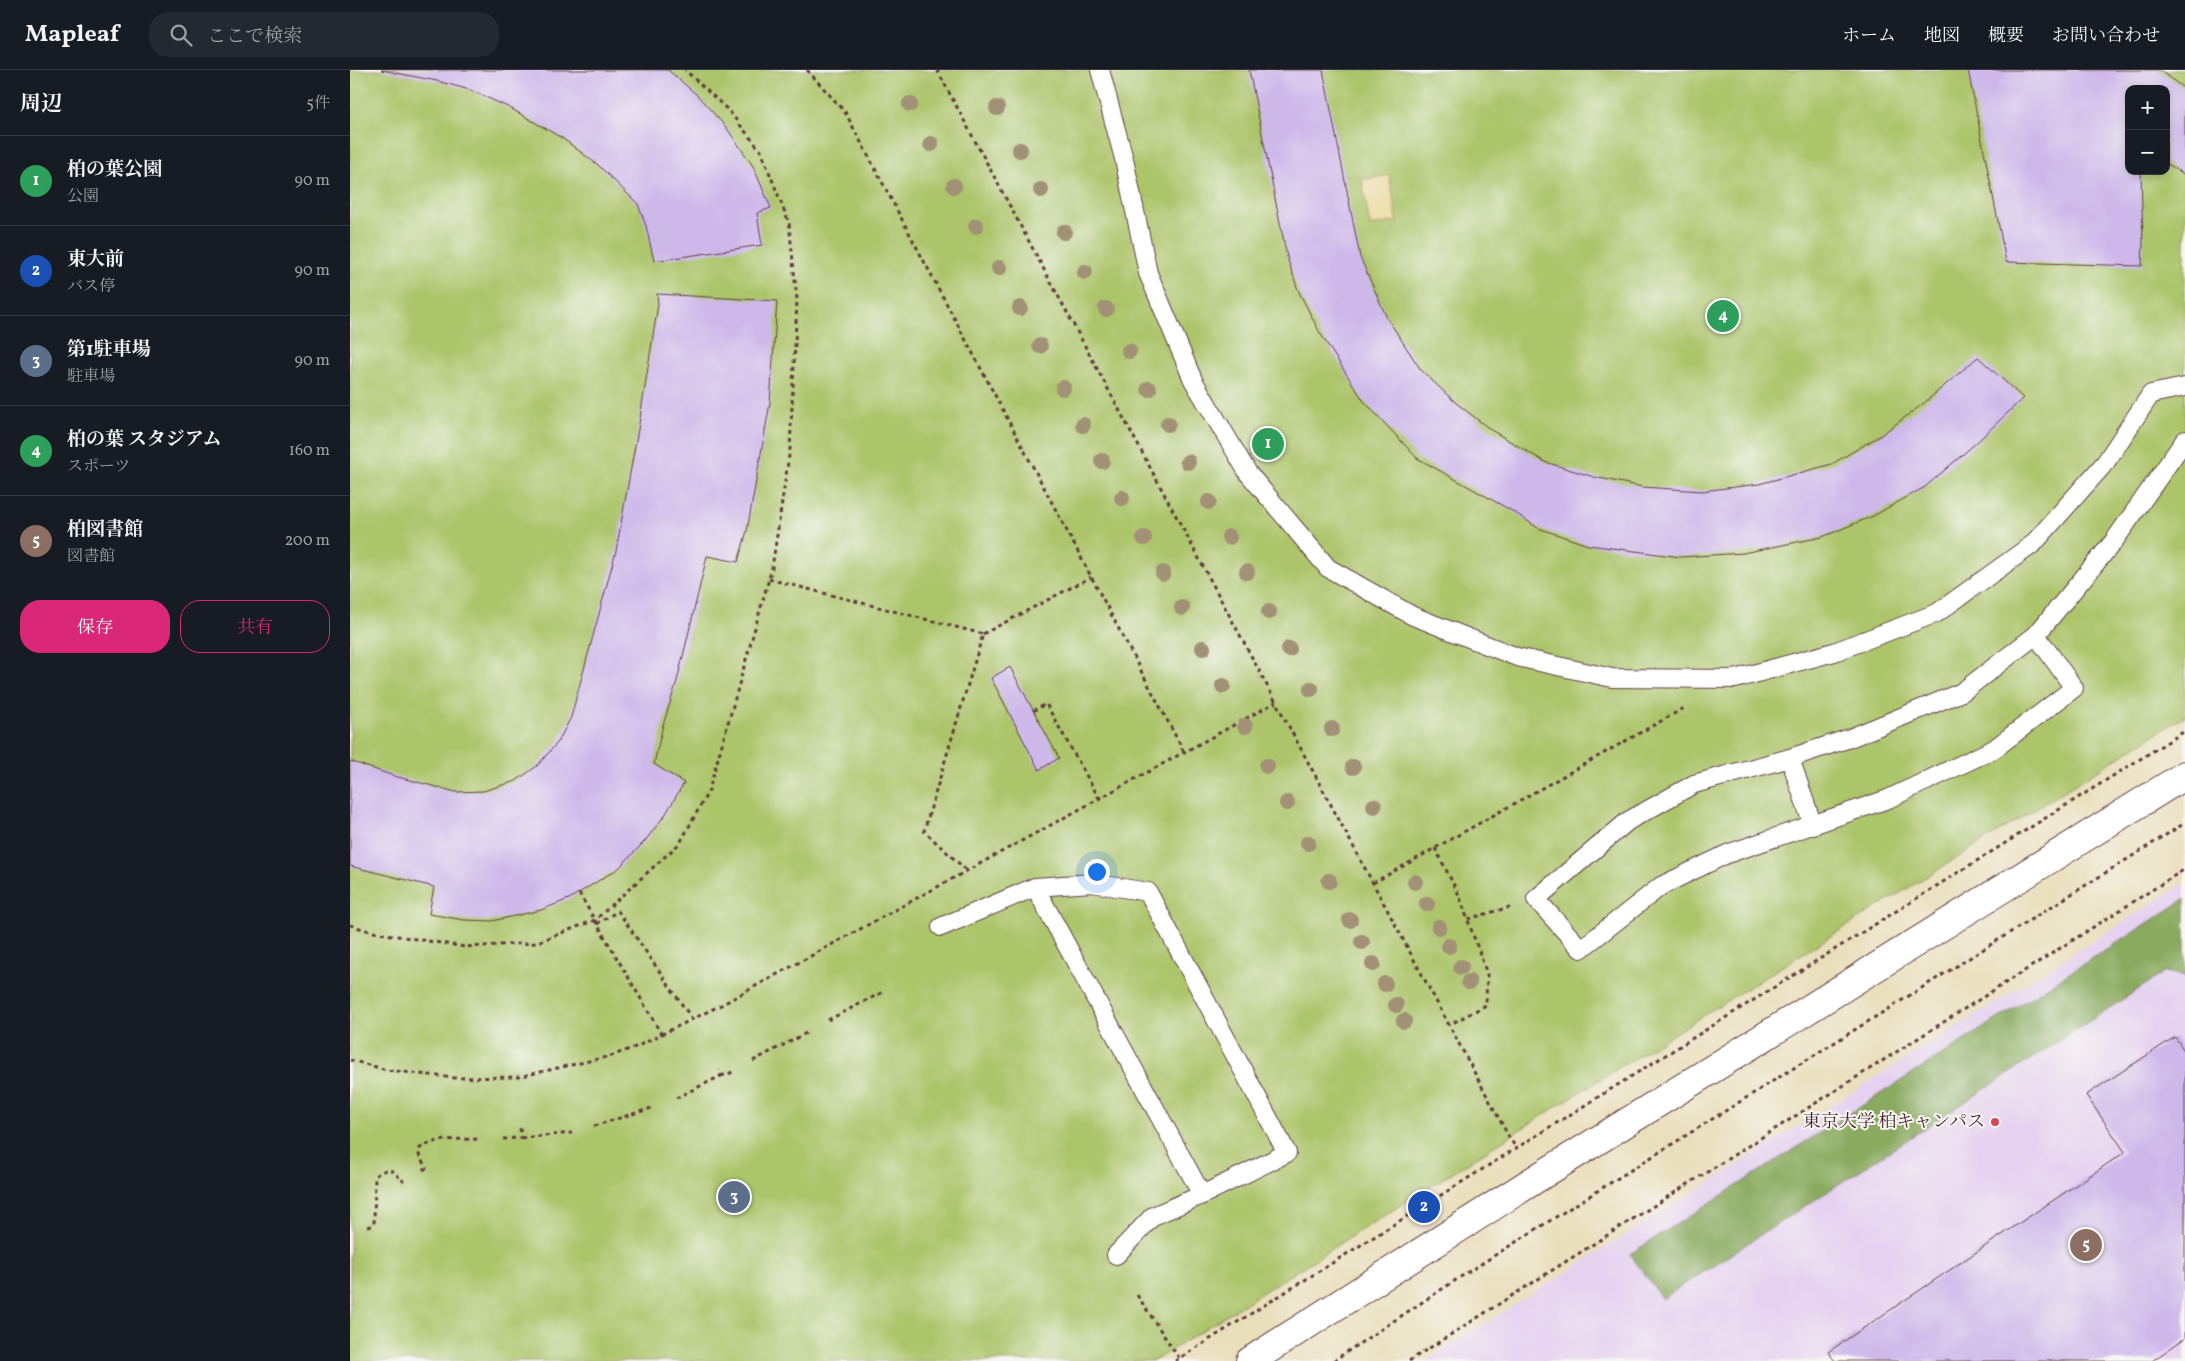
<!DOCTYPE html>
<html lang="ja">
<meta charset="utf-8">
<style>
:root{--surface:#171b24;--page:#242831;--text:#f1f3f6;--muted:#9ea1a6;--line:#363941;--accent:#db2777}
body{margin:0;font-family:Vollkorn,"Noto Serif JP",serif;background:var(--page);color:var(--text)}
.controls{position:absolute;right:15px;top:15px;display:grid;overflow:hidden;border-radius:10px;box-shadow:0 2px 8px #0003}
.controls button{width:45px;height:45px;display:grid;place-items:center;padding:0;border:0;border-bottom:1px solid var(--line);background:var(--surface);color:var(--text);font:25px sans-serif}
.you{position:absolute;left:746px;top:801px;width:18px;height:18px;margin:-12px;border:4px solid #fff;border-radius:50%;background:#1a73e8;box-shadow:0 0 0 8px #1a73e833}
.badge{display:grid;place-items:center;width:32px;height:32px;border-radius:50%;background:var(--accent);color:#fff;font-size:16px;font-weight:700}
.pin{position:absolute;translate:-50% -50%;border:2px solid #fff;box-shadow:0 1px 5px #0006}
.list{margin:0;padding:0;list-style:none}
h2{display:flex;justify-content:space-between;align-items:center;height:65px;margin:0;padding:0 20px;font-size:21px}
h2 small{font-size:16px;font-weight:400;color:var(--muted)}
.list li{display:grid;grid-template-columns:32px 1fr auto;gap:15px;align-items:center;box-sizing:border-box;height:90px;padding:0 20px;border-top:1px solid var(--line)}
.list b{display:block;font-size:19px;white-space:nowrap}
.list p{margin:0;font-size:16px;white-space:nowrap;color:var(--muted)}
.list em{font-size:16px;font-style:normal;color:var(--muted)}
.actions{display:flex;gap:10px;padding:15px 20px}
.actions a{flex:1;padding:11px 0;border:1px solid var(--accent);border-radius:20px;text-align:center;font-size:18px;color:var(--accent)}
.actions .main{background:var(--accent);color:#fff}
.icon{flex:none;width:28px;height:28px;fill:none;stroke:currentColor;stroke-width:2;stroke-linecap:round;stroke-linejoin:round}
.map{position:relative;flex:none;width:1835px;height:1291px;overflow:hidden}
header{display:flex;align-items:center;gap:30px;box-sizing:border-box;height:70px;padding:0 25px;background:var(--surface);border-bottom:1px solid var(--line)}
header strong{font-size:24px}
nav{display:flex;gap:28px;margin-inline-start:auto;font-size:18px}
.search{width:350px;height:45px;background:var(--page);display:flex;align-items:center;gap:12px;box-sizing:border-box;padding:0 18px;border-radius:20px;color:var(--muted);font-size:19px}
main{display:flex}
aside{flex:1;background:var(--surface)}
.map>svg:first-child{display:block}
.built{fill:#e6d2f0}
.green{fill:#acc56a;stroke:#7b724a;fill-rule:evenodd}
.forest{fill:#89aa5e;stroke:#6a6444}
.sand{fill:#eeda9e;stroke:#9c7c64}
.building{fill:#ceb8ea}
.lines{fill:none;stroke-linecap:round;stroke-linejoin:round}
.lane-casing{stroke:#623c41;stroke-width:20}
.secondary-casing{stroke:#623c41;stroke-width:30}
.path{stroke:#623c41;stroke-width:3;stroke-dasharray:4 4;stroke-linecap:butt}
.lane{stroke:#fff;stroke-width:18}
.secondary{stroke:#fff;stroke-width:28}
.tree{fill:#a29176}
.poi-dot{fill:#d1495b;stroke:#f6f6f2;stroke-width:2}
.labels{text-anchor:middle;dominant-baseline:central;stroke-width:4;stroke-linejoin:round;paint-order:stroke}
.poi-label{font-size:18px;fill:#4a1f2b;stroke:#f6f6f2;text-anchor:end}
</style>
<header>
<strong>Mapleaf</strong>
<div class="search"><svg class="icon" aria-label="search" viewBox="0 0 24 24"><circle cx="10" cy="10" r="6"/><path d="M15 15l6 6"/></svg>ここで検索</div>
<nav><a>ホーム</a><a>地図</a><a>概要</a><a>お問い合わせ</a></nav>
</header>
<main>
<aside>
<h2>周辺<small>5件</small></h2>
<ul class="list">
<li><span class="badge" style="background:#2e9e5b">1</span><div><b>柏の葉公園</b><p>公園</p></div><em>90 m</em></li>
<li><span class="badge" style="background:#1a4fb4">2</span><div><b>東大前</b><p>バス停</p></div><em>90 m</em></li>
<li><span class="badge" style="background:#5c6f8a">3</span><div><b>第1駐車場</b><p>駐車場</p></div><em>90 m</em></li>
<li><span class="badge" style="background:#2e9e5b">4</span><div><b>柏の葉 スタジアム</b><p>スポーツ</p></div><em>160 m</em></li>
<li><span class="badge" style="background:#8d6e63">5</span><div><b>柏図書館</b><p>図書館</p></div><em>200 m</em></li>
</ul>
<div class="actions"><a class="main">保存</a><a>共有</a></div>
</aside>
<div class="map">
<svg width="1835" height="1291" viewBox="0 0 1835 1291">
<rect width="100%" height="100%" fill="#f6f6f2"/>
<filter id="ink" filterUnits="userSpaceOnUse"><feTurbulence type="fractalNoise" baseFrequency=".02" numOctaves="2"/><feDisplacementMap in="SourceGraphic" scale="10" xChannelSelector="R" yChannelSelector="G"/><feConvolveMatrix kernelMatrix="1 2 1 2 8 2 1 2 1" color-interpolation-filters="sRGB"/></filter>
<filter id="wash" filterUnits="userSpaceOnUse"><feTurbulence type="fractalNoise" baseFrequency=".0096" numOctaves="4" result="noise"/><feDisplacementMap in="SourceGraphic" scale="20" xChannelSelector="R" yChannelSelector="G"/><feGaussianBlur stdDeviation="1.12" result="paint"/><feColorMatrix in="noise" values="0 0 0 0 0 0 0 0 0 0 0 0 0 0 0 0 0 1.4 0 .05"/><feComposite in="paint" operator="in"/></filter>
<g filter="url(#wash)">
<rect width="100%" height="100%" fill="#eadfbb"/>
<path class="built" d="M 1835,813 L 1835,1291 L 1075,1291 Z"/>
<path class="green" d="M 0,0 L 1835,0 L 1835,646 L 1214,1032 L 804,1291 L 0,1291 ZM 1779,19 L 1816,19 L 1816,101 L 1779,101 Z"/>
<path class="forest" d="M 1835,829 L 1835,906 L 1815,902 L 1312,1229 L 1280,1184 Z"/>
<path class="sand" d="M 1039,105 L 1047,151 L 1020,156 L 1012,110 Z"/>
<g id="blocks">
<path class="building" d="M 31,0 L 318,0 L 346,24 L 376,57 L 403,96 L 421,138 L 407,143 L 412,175 L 304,191 L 296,156 L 288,134 L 248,95 L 212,68 L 160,38 L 120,20 L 87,11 Z
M 899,0 L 973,0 L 1010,187 L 1037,248 L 1071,300 L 1105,332 L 1141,360 L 1195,392 L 1244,407 L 1293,417 L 1352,421 L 1409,414 L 1482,394 L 1531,365 L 1574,333 L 1628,287 L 1673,328 L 1626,373 L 1575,417 L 1523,446 L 1472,467 L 1393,483 L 1331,487 L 1238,475 L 1188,458 L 1164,442 L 1067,388 L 1013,330 L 970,263 L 948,220 L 937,187 Z
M 1618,0 L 1809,0 L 1835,19 L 1835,105 L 1816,93 L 1816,19 L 1779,19 L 1779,101 L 1791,101 L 1793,174 L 1792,196 L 1656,192 Z
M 307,224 L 427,231 L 420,333 L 397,461 L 388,492 L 357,486 L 327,611 L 313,655 L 304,694 L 334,713 L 315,745 L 295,771 L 269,798 L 219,829 L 191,840 L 142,851 L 114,850 L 79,844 L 84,817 L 0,796 L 0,691 L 44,706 L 106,722 L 133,721 L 166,711 L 187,696 L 208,672 L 221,647 L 266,481 L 290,348 L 308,234 Z
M 660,597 L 709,688 L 689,700 L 641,608 Z
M 1825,967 L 1835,982 L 1835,1268 L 1802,1291 L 1485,1291 L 1478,1282 L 1775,1082 L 1736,1025 Z"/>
</g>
</g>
<g filter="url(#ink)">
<use href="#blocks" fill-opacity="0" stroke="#623c41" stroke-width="1"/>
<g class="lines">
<g class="lane-casing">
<path id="lane" d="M 750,0 L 774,89 L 798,203 L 843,310 L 898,403 L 978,498 L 1063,546 L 1167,587 L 1262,608 L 1385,609 L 1484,582 L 1587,543 L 1683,474 L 1755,393 L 1801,324 L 1835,317
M 1686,565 L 1724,618 L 1644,679 L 1538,729 L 1377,784 L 1311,816 L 1231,879 L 1186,829 L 1278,751 L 1344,714 L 1440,688 L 1500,668 L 1612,622 L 1686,565 L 1764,471 L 1835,370
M 1440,688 L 1463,756
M 685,817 L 852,1125
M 591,857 L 685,817 L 742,813 L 798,822 L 937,1083 L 852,1125 L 803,1146 L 766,1185"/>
</g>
<g class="secondary-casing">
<path id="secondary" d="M 900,1291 L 1184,1110 L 1835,705"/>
</g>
<path class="path" d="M 457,0 L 495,42 L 834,682
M 587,0 L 1159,1067 L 1166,1078
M 419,509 L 633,564 L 574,761 L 616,800
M 633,564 L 741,507
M 683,641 L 696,634 L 749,728
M 1085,778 L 1109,825 L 1137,904 L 1136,935 L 1099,955
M 1023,813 L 1336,637
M 229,823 L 312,965
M 1118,849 L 1160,837
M 247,854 L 268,841 L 342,949
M 0,855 L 23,862 L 115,877 L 185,873 L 245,850 L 330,773 L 359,720 L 422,498 L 440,379 L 447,230 L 439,153 L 411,81 L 378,40 L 335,0
M 478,950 L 533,922
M 0,990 L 37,1000 L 105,1008 L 168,1007 L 261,986 L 288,976 L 371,935 L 926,632
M 403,991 L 458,962
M 371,1006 L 383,1002
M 326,1028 L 371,1006 L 370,1000
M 244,1056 L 305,1037
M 171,1068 L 222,1063
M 153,1069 L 171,1068 L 170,1057
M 73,1100 L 76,1098 L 69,1085 L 70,1078 C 88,1067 109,1070 129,1069
M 18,1157 L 24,1155 L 25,1106 C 37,1097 44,1098 51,1111 L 54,1110
M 787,1225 L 829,1288
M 825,1291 L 1835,661
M 983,1291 L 1118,1202 L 1835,753
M 1059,1291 L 1835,799"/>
<use href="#lane" class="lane"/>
<use href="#secondary" class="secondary"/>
</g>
<g class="tree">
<circle cx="560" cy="34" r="8"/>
<circle cx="647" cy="38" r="8"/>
<circle cx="581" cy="74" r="8"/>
<circle cx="670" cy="80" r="8"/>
<circle cx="604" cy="116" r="8"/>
<circle cx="691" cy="120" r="8"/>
<circle cx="626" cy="156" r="8"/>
<circle cx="714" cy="162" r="8"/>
<circle cx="649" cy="198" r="8"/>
<circle cx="735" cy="202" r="8"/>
<circle cx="670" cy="238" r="8"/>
<circle cx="756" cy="239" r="8"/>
<circle cx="690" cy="276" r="8"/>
<circle cx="779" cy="281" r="8"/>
<circle cx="713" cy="318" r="8"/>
<circle cx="799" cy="319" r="8"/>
<circle cx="818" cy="354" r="8"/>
<circle cx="733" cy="355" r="8"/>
<circle cx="752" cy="391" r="8"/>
<circle cx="838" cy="392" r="8"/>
<circle cx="772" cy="428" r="8"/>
<circle cx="859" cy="432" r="8"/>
<circle cx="879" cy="467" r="8"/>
<circle cx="794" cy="468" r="8"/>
<circle cx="897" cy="502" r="8"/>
<circle cx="813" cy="503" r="8"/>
<circle cx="832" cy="538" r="8"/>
<circle cx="919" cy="542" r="8"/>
<circle cx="853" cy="578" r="8"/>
<circle cx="939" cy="579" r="8"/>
<circle cx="873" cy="616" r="8"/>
<circle cx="961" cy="619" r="8"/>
<circle cx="895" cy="656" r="8"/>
<circle cx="982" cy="659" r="8"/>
<circle cx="917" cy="696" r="8"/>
<circle cx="1003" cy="697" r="8"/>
<circle cx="937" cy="733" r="8"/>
<circle cx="1024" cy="736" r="8"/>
<circle cx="958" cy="773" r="8"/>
<circle cx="979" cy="811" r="8"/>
<circle cx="1065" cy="812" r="8"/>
<circle cx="1077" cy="834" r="8"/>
<circle cx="1000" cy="850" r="8"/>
<circle cx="1089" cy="857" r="8"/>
<circle cx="1012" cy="872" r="8"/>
<circle cx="1099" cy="876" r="8"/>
<circle cx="1023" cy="894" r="8"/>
<circle cx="1111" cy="897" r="8"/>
<circle cx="1119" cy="912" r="8"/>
<circle cx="1035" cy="914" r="8"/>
<circle cx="1046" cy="935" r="8"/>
<circle cx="1054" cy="951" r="8"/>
</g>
</g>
<circle class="poi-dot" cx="1645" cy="1052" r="5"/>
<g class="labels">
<g class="poi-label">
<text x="1635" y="1052">東京大学 柏キャンパス</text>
</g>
</g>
</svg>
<div class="controls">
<button>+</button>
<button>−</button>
</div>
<div class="you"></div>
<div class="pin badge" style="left:918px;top:374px;background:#2e9e5b">1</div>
<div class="pin badge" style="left:1074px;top:1137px;background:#1a4fb4">2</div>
<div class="pin badge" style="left:384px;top:1127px;background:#5c6f8a">3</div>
<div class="pin badge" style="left:1373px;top:246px;background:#2e9e5b">4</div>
<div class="pin badge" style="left:1736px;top:1175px;background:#8d6e63">5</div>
</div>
</main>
